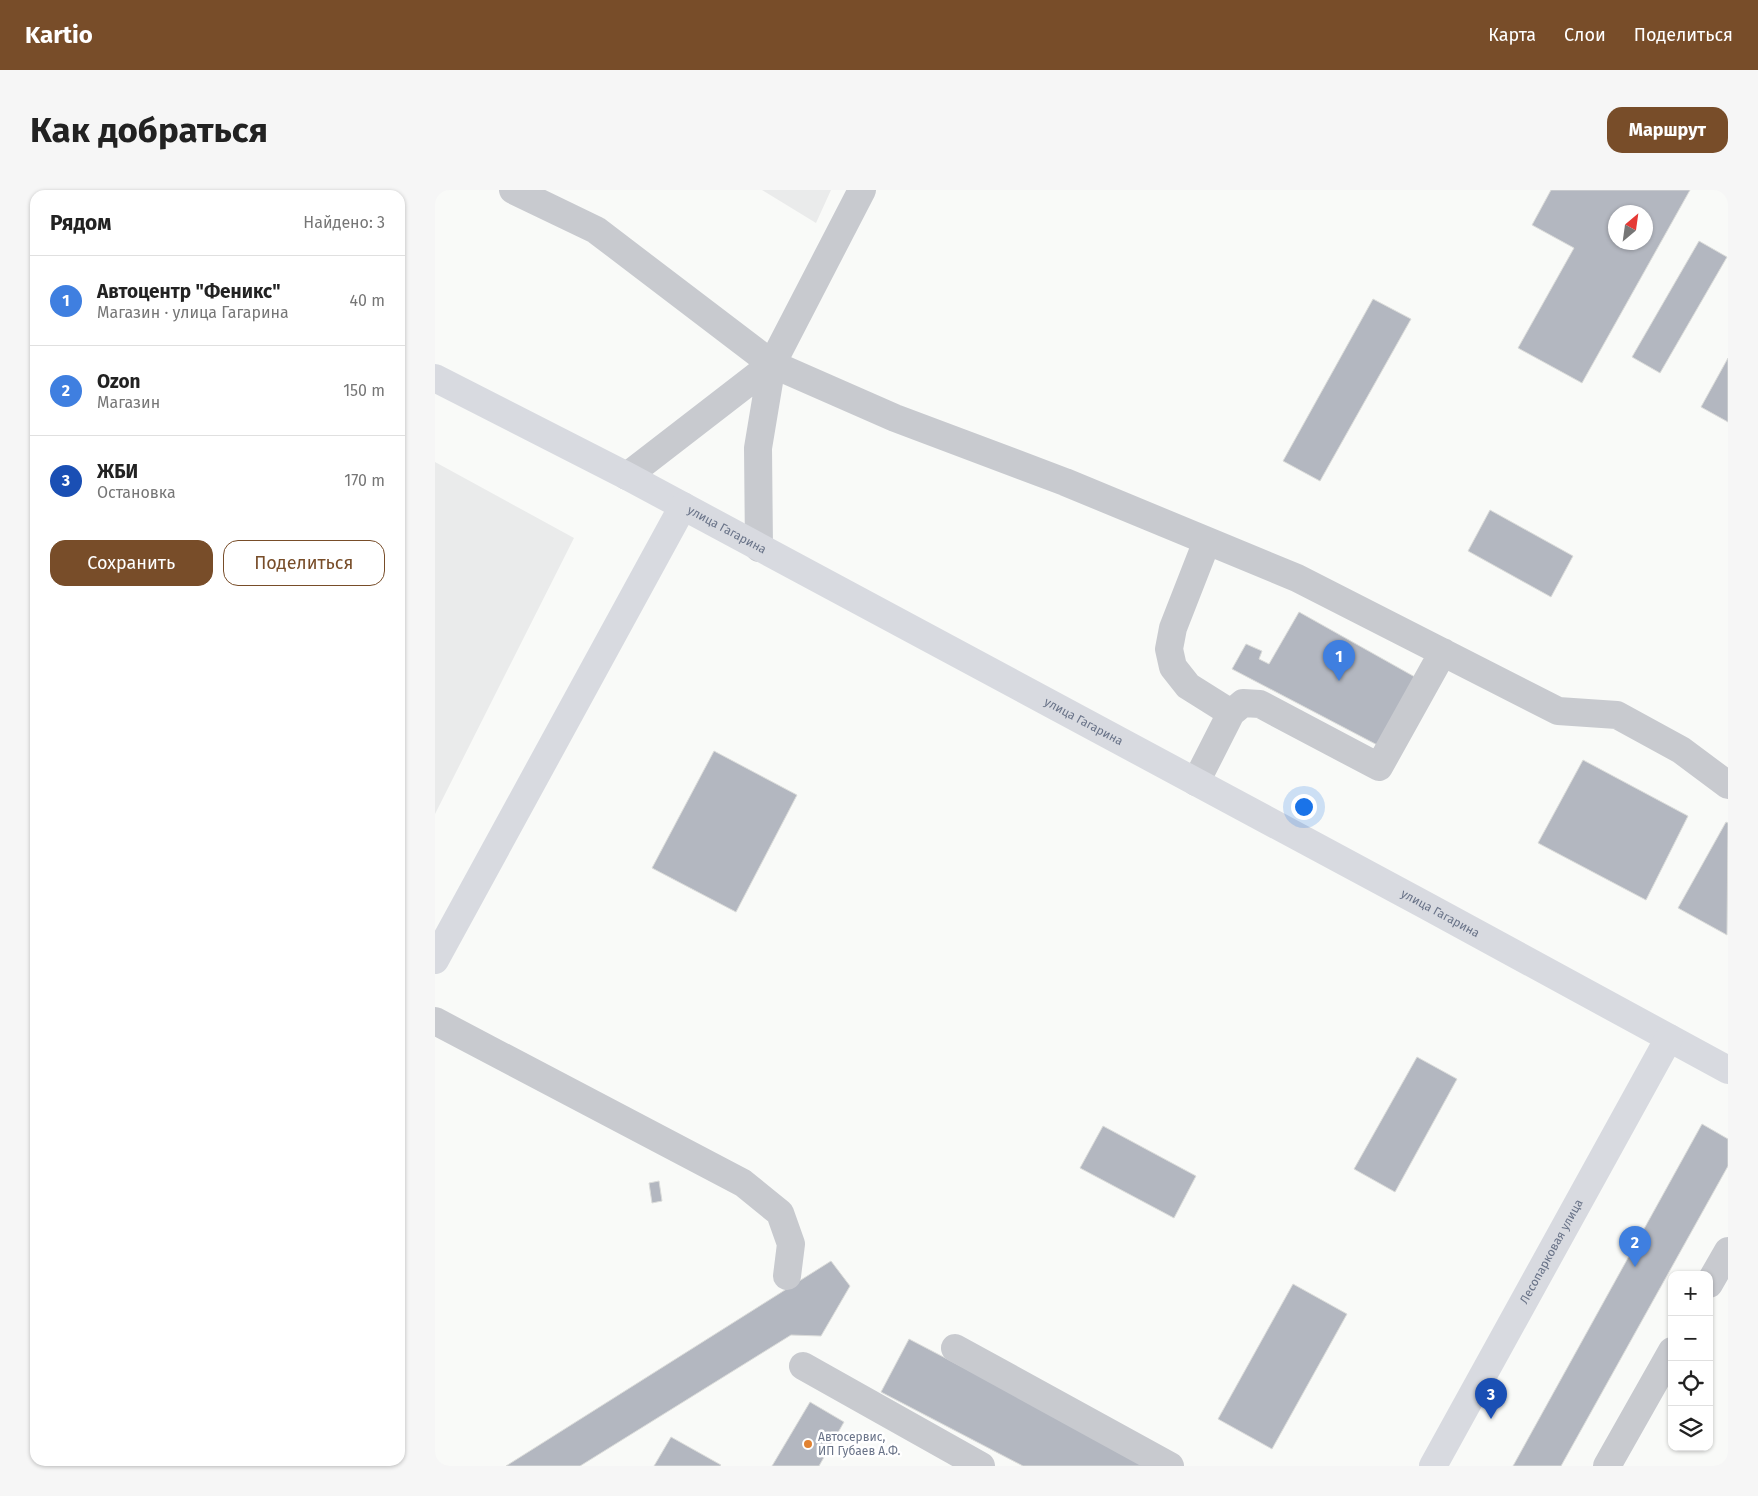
<!DOCTYPE html>
<html lang="ru">
<meta charset="utf-8">
<style>
:root{--surface:#fff;--page:#f6f6f6;--text:#222;--muted:#767676;--line:#e0e0e0;--accent:#784d29}
body{margin:0;font-family:"Fira Sans",sans-serif;background:var(--page);color:var(--text)}
.controls{position:absolute;right:15px;bottom:15px;display:grid;overflow:hidden;border-radius:10px;box-shadow:0 1px 4px #0004}
.controls button{width:45px;height:45px;display:grid;place-items:center;padding:0;border:0;border-bottom:1px solid var(--line);background:var(--surface);color:var(--text);font:25px sans-serif}
.compass{position:absolute;left:1173px;top:15px;width:45px;height:45px;border-radius:50%;background:var(--surface);box-shadow:0 1px 4px #0004;rotate:29deg}
.you{position:absolute;left:868px;top:616px;width:18px;height:18px;margin:-12px;border:4px solid #fff;border-radius:50%;background:#1a73e8;box-shadow:0 0 0 8px #1a73e833}
.badge{display:grid;place-items:center;width:32px;height:32px;border-radius:50%;background:var(--accent);color:#fff;font-size:16px;font-weight:700}
.pin{position:absolute;translate:-50% -41px;filter:drop-shadow(0 1px 2px #0008)}
.pin::after{content:'';position:absolute;top:26px;width:18px;height:15px;background:inherit;clip-path:polygon(0 0,100% 0,50% 100%)}
.list{margin:0;padding:0;list-style:none}
h2{display:flex;justify-content:space-between;align-items:center;height:65px;margin:0;padding:0 20px;font-size:21px}
h2 small{font-size:16px;font-weight:400;color:var(--muted)}
.list li{display:grid;grid-template-columns:32px 1fr auto;gap:15px;align-items:center;box-sizing:border-box;height:90px;padding:0 20px;border-top:1px solid var(--line)}
.list b{display:block;font-size:19px;white-space:nowrap}
.list p{margin:0;font-size:16px;white-space:nowrap;color:var(--muted)}
.list em{font-size:16px;font-style:normal;color:var(--muted)}
.actions{display:flex;gap:10px;padding:15px 20px}
.actions a{flex:1;padding:11px 0;border:1px solid var(--accent);border-radius:15px;text-align:center;font-size:18px;color:var(--accent)}
.actions .main{background:var(--accent);color:#fff}
.icon{flex:none;width:28px;height:28px;fill:none;stroke:currentColor;stroke-width:2;stroke-linecap:round;stroke-linejoin:round}
.map{position:relative;flex:none;width:1293px;height:1276px;overflow:hidden;border-radius:15px}
header{display:flex;align-items:center;gap:30px;box-sizing:border-box;height:70px;padding:0 25px;background:var(--accent);color:#fff}
header strong{font-size:24px}
nav{display:flex;gap:28px;margin-inline-start:auto;font-size:18px}
.intro{display:flex;align-items:center;justify-content:space-between;box-sizing:border-box;height:120px;padding:0 30px}
h1{margin:0;font-size:35px}
.button{padding:12px 22px;border-radius:15px;background:var(--accent);color:#fff;font-size:18px;font-weight:700}
main{display:flex;gap:30px;padding:0 30px}
aside{flex:1;background:var(--surface);border-radius:15px;box-shadow:0 1px 4px #0004}
.map>svg:first-child{display:block}
.built{fill:#eaebeb}
.building{fill:#b3b7c0;stroke:#dbdcda;fill-rule:evenodd}
.lines{fill:none;stroke-linecap:round;stroke-linejoin:round}
.minor{stroke:#c8cacf;stroke-width:28}
.major{stroke:#d8dae0;stroke-width:28}
.poi-dot{fill:#e18231;stroke:#fff;stroke-width:2}
.labels{text-anchor:middle;dominant-baseline:central;stroke-width:5;stroke-linejoin:round;paint-order:stroke}
.street-label{font-size:12px;fill:#697388;stroke:#fff}
.poi-label{font-size:12px;fill:#697388;stroke:#fff;text-anchor:start}
</style>
<header>
<strong>Kartio</strong>
<nav><a>Карта</a><a>Слои</a><a>Поделиться</a></nav>
</header>
<div class="intro"><h1>Как добраться</h1><a class="button">Маршрут</a></div>
<main>
<aside>
<h2>Рядом<small>Найдено: 3</small></h2>
<ul class="list">
<li><span class="badge" style="background:#3f7fe0">1</span><div><b>Автоцентр &quot;Феникс&quot;</b><p>Магазин · улица Гагарина</p></div><em>40 m</em></li>
<li><span class="badge" style="background:#3f7fe0">2</span><div><b>Ozon</b><p>Магазин</p></div><em>150 m</em></li>
<li><span class="badge" style="background:#1a4fb4">3</span><div><b>ЖБИ</b><p>Остановка</p></div><em>170 m</em></li>
</ul>
<div class="actions"><a class="main">Сохранить</a><a>Поделиться</a></div>
</aside>
<div class="map">
<svg width="1293" height="1276" viewBox="0 0 1293 1276">
<rect width="100%" height="100%" fill="#f9faf8"/>
<path class="built" d="M 327,0 L 396,0 L 381,33 Z
M 0,272 L 139,348 L 0,624 Z"/>
<path class="building" d="M 1116,0 L 1255,0 L 1147,193 L 1083,158 L 1139,58 L 1097,35 ZM 1180,22 L 1210,22 L 1210,52 L 1180,52 Z
M 1264,51 L 1292,67 L 1225,183 L 1197,167 Z
M 938,109 L 976,129 L 885,291 L 848,271 Z
M 1293,168 L 1293,232 L 1266,217 Z
M 1055,320 L 1138,366 L 1116,407 L 1033,361 Z
M 864,422 L 987,491 L 950,559 L 797,479 L 811,454 L 827,461 L 824,469 L 834,474 Z
M 279,561 L 362,605 L 301,722 L 217,678 Z
M 1148,570 L 1253,626 L 1211,710 L 1103,653 Z
M 1291,632 L 1293,633 L 1292,745 L 1243,718 Z
M 982,867 L 1022,889 L 960,1002 L 919,979 Z
M 1267,934 L 1293,949 L 1293,976 L 1126,1276 L 1078,1276 Z
M 668,936 L 761,986 L 739,1028 L 645,978 Z
M 224,991 L 227,1011 L 217,1013 L 214,993 Z
M 396,1071 L 415,1096 L 386,1146 L 356,1145 L 145,1276 L 71,1276 Z
M 858,1094 L 912,1124 L 837,1259 L 783,1229 Z
M 474,1149 L 717,1276 L 588,1276 L 446,1202 Z
M 375,1212 L 409,1232 L 384,1276 L 337,1276 Z
M 236,1247 L 286,1275 L 285,1276 L 219,1276 Z"/>
<g class="lines">
<path class="minor" d="M 78,0 L 161,40 L 337,174 L 460,228 L 630,292 L 862,388 L 1123,521 L 1182,525 L 1246,560 L 1293,595
M 192,286 L 337,174 L 427,0
M 772,351 L 738,438 L 734,459 L 738,477 L 753,496 L 796,523
M 324,358 L 323,258 L 337,174
M 761,592 L 796,523 L 808,513 L 825,514 L 944,577 L 1008,462
M 0,831 L 308,993 L 345,1023 L 356,1054 L 352,1086
M 1274,1094 L 1293,1061
M 520,1158 L 735,1276
M 368,1176 L 546,1276
M 1172,1276 L 1237,1161"/>
<g class="major">
<path id="s1" d="M 0,188 L 192,286 L 990,715 L 1293,880"/>
<path d="M 0,770 L 248,316"/>
<path id="s2" d="M 998,1276 L 1234,848"/>
</g>
</g>
<circle class="poi-dot" cx="373" cy="1254" r="5"/>
<g class="labels">
<g class="street-label">
<text stroke="none"><textPath href="#s1" startOffset="329">улица Гагарина</textPath></text>
<text stroke="none"><textPath href="#s1" startOffset="734">улица Гагарина</textPath></text>
<text stroke="none"><textPath href="#s1" startOffset="1139">улица Гагарина</textPath></text>
<text stroke="none"><textPath href="#s2" startOffset="245">Лесопарковая улица</textPath></text>
</g>
<g class="poi-label">
<text x="383" y="1247">Автосервис,<tspan x="383" dy="14">ИП Губаев А.Ф.</tspan></text>
</g>
</g>
</svg>
<div class="controls">
<button>+</button>
<button>−</button>
<button><svg class="icon" aria-label="locate" viewBox="0 0 24 24"><circle cx="12" cy="12" r="6"/><path d="M12 2v4M12 18v4M2 12h4M18 12h4"/></svg></button>
<button><svg class="icon" aria-label="layers" viewBox="0 0 24 24"><path d="M12 4l9 5-9 5-9-5zM3 14l9 5 9-5"/></svg></button>
</div>
<svg class="compass" viewBox="-18 -18 36 36"><path d="M0-13l5 13h-10z" fill="#e53935"/><path d="M0 13l5-13h-10z" fill="#767676"/></svg>
<div class="you"></div>
<div class="pin badge" style="left:904px;top:491px;background:#3f7fe0">1</div>
<div class="pin badge" style="left:1200px;top:1077px;background:#3f7fe0">2</div>
<div class="pin badge" style="left:1056px;top:1229px;background:#1a4fb4">3</div>
</div>
</main>
